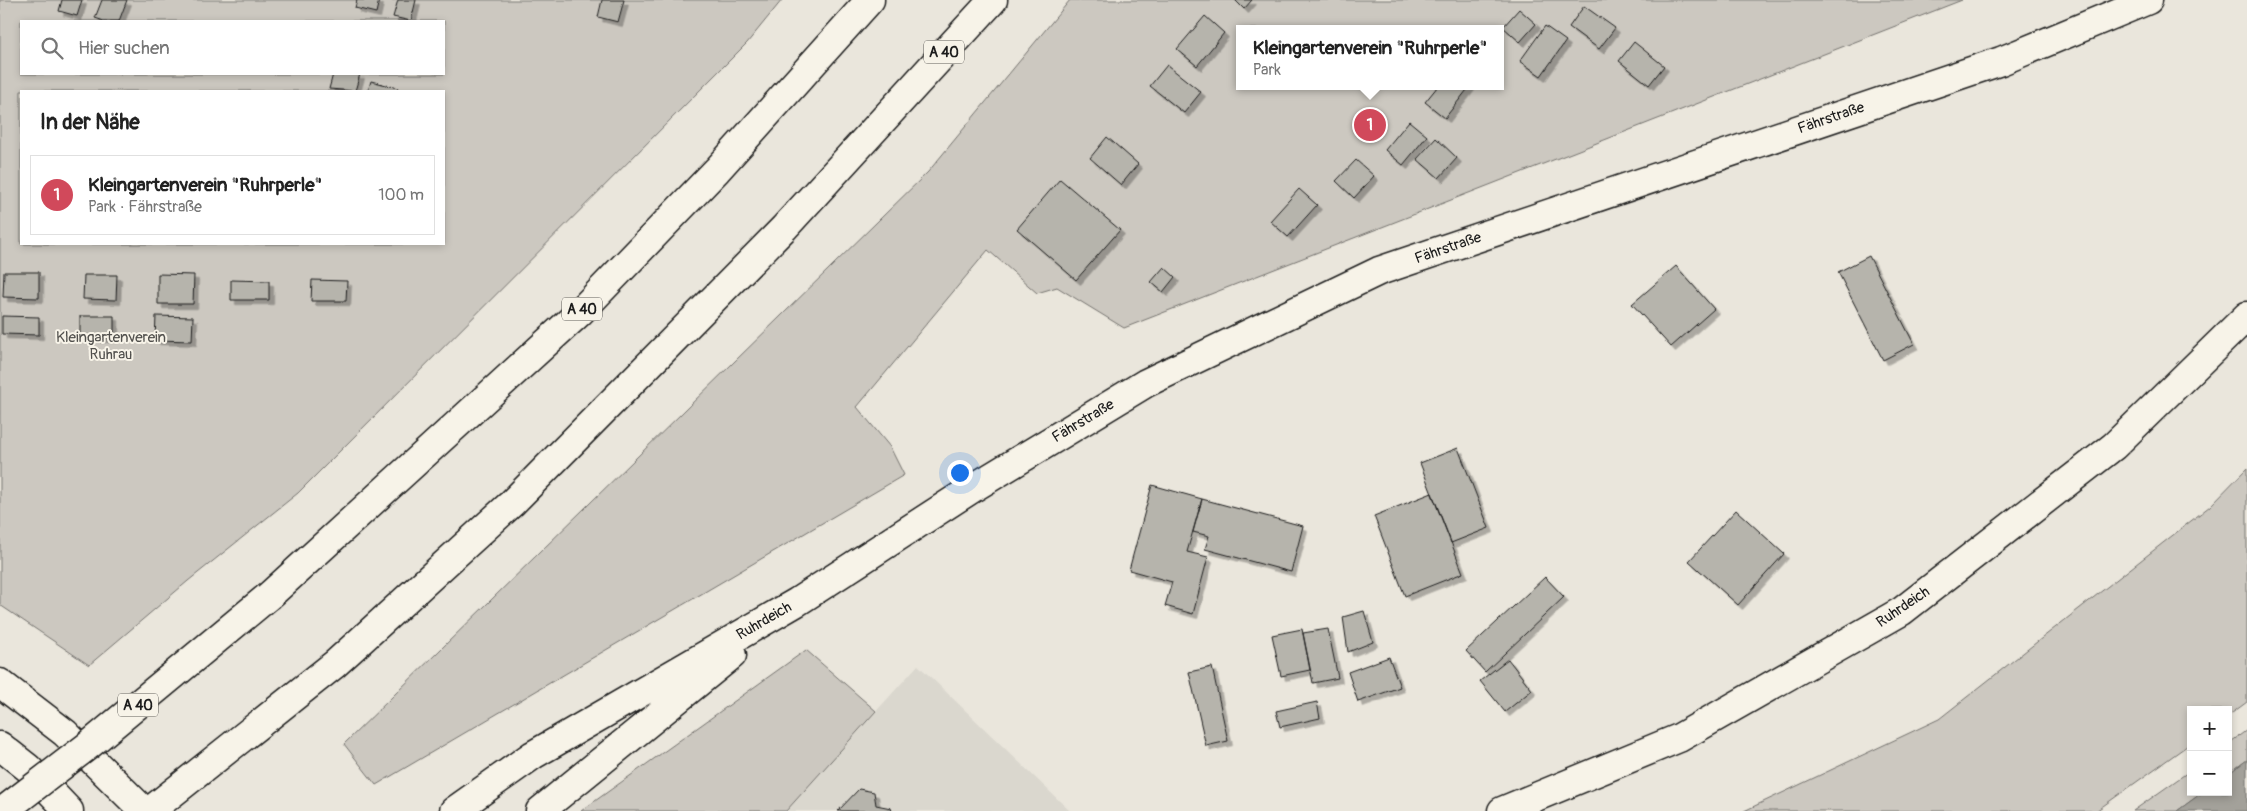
<!DOCTYPE html>
<html lang="de">
<meta charset="utf-8">
<style>
:root{--surface:#fff;--page:#f2f2f2;--text:#222;--muted:#767676;--line:#e0e0e0;--accent:#d1495b}
body{margin:0;font-family:Pangolin,sans-serif;background:var(--page);color:var(--text)}
.controls{position:absolute;right:15px;bottom:15px;display:grid;overflow:hidden;border-radius:0px;box-shadow:0 2px 8px #0003}
.controls button{width:45px;height:45px;display:grid;place-items:center;padding:0;border:0;border-bottom:1px solid var(--line);background:var(--surface);color:var(--text);font:25px sans-serif}
.you{position:absolute;left:959px;top:472px;width:18px;height:18px;margin:-12px;border:4px solid #fff;border-radius:50%;background:#1a73e8;box-shadow:0 0 0 8px #1a73e833}
.badge{display:grid;place-items:center;width:32px;height:32px;border-radius:50%;background:var(--accent);color:#fff;font-size:16px;font-weight:700}
.pin{position:absolute;translate:-50% -50%;border:2px solid #fff;box-shadow:0 1px 5px #0006}
.popup{position:absolute;left:1236px;top:25px;width:268px;height:65px;box-sizing:border-box;display:grid;place-content:center;border-radius:0px;background:var(--surface);filter:drop-shadow(0 1px 4px #0005);font-size:16px;white-space:nowrap;color:var(--muted)}
.popup b{font-size:19px;color:var(--text)}
.popup::after{content:'';position:absolute;left:50%;top:100%;margin-left:-10px;border:10px solid transparent;border-top-color:var(--surface)}
.list{margin:0;padding:0;list-style:none}
h2{display:flex;justify-content:space-between;align-items:center;height:65px;margin:0;padding:0 20px;font-size:21px}
h2 small{font-size:16px;font-weight:400;color:var(--muted)}
.list li{display:grid;grid-template-columns:32px 1fr auto;gap:15px;align-items:center;box-sizing:border-box;height:80px;margin:0 10px 10px;padding:0 10px;border:1px solid var(--line);border-radius:0px}
.list b{display:block;font-size:19px;white-space:nowrap}
.list p{margin:0;font-size:16px;white-space:nowrap;color:var(--muted)}
.list em{font-size:16px;font-style:normal;color:var(--muted)}
.icon{flex:none;width:28px;height:28px;fill:none;stroke:currentColor;stroke-width:2;stroke-linecap:round;stroke-linejoin:round}
.map{position:relative;flex:none;width:2247px;height:811px;overflow:hidden}
.search{position:absolute;background:var(--surface);box-shadow:0 2px 8px #0003;left:20px;top:20px;width:425px;height:55px;display:flex;align-items:center;gap:12px;box-sizing:border-box;padding:0 18px;border-radius:0px;color:var(--muted);font-size:19px}
.panel{position:absolute;background:var(--surface);box-shadow:0 2px 8px #0003;left:20px;top:90px;width:425px;height:155px;border-radius:0px}
.map>svg:first-child{display:block}
.built{fill:#dad7ce}
.green{fill:#ccc8c0;stroke:#74726e;fill-rule:evenodd}
.water{fill:#a3a19a;stroke:#6d6c68}
.building{fill:#b6b4ac;stroke:#1c1c1c;filter:url(#shadow)}
.lines{fill:none;stroke-linecap:round;stroke-linejoin:round}
.street-casing{stroke:#1c1c1c;stroke-width:31}
.secondary-casing{stroke:#1c1c1c;stroke-width:31}
.highway-casing{stroke:#1c1c1c;stroke-width:31}
.street{stroke:#f7f3e8;stroke-width:28}
.secondary{stroke:#f7f3e8;stroke-width:28}
.highway{stroke:#f7f3e8;stroke-width:28}
.highway-bridge-casing{stroke:#1c1c1c;stroke-width:31;stroke-linecap:butt}
.highway-bridge{stroke:#f7f3e8;stroke-width:28}
.labels{text-anchor:middle;dominant-baseline:central;stroke-width:4;stroke-linejoin:round;paint-order:stroke}
.shield{fill:#f7f3e8;stroke:#5e5c59;stroke-width:1}
.shield-label{font-size:14px;font-weight:bold;fill:#1c1c1c}
.street-label{font-size:15px;fill:#1c1c1c;stroke:#f7f3e8}
.park-label{font-size:15px;fill:#51504d;stroke:#f7f3e8}
</style>
<div class="map">
<svg width="2247" height="811" viewBox="0 0 2247 811">
<defs>
<filter id="shadow"><feDropShadow dx="4.5" dy="4.5" stdDeviation="0" flood-color="#0004"/></filter>
</defs>
<rect width="100%" height="100%" fill="#eae6dc"/>
<filter id="ink" filterUnits="userSpaceOnUse"><feTurbulence type="fractalNoise" baseFrequency=".02" numOctaves="2"/><feDisplacementMap in="SourceGraphic" scale="10" xChannelSelector="R" yChannelSelector="G"/><feConvolveMatrix kernelMatrix="1 2 1 2 8 2 1 2 1" color-interpolation-filters="sRGB"/></filter>
<g filter="url(#ink)">
<path class="built" d="M 918,665 L 1070,811 L 786,811 Z"/>
<path class="green" d="M 0,0 L 782,0 L 747,43 L 298,493 L 188,581 L 89,665 L 0,605 ZM 21,21 L 444,21 L 444,74 L 21,74 ZM 21,91 L 444,91 L 444,244 L 21,244 Z
M 1070,0 L 1962,0 L 1124,328 L 1057,287 L 1037,293 L 988,250 L 857,407 L 890,447 L 904,475 L 376,785 L 344,744 L 928,172 ZM 1240,29 L 1500,29 L 1500,86 L 1240,86 Z
M 2247,468 L 2247,702 L 2228,716 L 2228,710 L 2191,710 L 2191,743 L 2096,811 L 1744,811 L 1939,719 L 2210,506 Z
M 806,650 L 876,711 L 786,811 L 581,811 Z
M 2247,730 L 2247,760 L 2228,774 L 2228,744 Z
M 2191,770 L 2191,792 L 2203,792 L 2177,811 L 2133,811 Z"/>
<path class="water" d="M 2247,760 L 2247,811 L 2177,811 L 2203,792 L 2228,792 L 2228,774 Z"/>
<path class="building" d="M 62,0 L 82,0 L 77,16 L 59,11 Z
M 102,0 L 127,0 L 119,21 L 104,21 L 95,18 Z
M 357,0 L 379,0 L 376,13 L 355,8 Z
M 398,0 L 416,0 L 411,21 L 393,17 Z
M 602,0 L 624,0 L 618,22 L 598,17 Z
M 1235,0 L 1252,0 L 1244,9 Z
M 1584,6 L 1615,28 L 1599,49 L 1569,27 Z
M 1519,9 L 1536,24 L 1520,42 L 1503,27 Z
M 1205,16 L 1224,33 L 1197,66 L 1177,49 Z
M 1545,26 L 1566,41 L 1541,76 L 1520,61 Z
M 1634,42 L 1664,66 L 1649,85 L 1619,61 Z
M 1167,65 L 1201,92 L 1184,113 L 1150,86 Z
M 333,74 L 360,74 L 355,91 L 329,89 Z
M 371,81 L 398,88 L 397,91 L 368,91 Z
M 1438,86 L 1470,86 L 1445,118 L 1425,102 Z
M 1409,121 L 1427,136 L 1403,165 L 1385,150 Z
M 1107,137 L 1138,164 L 1121,185 L 1090,158 Z
M 1436,138 L 1457,158 L 1439,178 L 1417,159 Z
M 1356,160 L 1374,176 L 1354,198 L 1336,181 Z
M 1060,179 L 1120,230 L 1076,280 L 1017,229 Z
M 1299,189 L 1317,205 L 1288,237 L 1270,221 Z
M 1869,256 L 1914,344 L 1883,360 L 1838,272 Z
M 1676,266 L 1714,309 L 1671,347 L 1632,304 Z
M 1164,267 L 1175,277 L 1163,292 L 1151,282 Z
M 4,272 L 39,272 L 39,298 L 3,297 Z
M 158,274 L 194,275 L 193,304 L 158,304 Z
M 84,275 L 117,275 L 116,300 L 83,299 Z
M 231,280 L 269,281 L 269,300 L 231,300 Z
M 312,280 L 347,281 L 346,301 L 311,301 Z
M 2,316 L 39,317 L 39,335 L 2,334 Z
M 80,316 L 114,316 L 114,338 L 80,338 Z
M 156,316 L 193,317 L 192,341 L 155,340 Z
M 1458,448 L 1489,528 L 1451,543 L 1420,463 Z
M 1152,485 L 1202,499 L 1187,552 L 1208,557 L 1193,614 L 1165,606 L 1172,582 L 1129,570 Z
M 1432,493 L 1463,573 L 1405,596 L 1374,516 Z
M 1202,499 L 1303,526 L 1291,572 L 1205,549 L 1209,536 L 1193,532 Z
M 1736,510 L 1784,554 L 1738,605 L 1689,561 Z
M 1545,577 L 1564,597 L 1485,672 L 1466,651 Z
M 1364,611 L 1373,642 L 1348,652 L 1343,617 Z
M 1302,629 L 1310,670 L 1281,676 L 1272,635 Z
M 1328,629 L 1338,678 L 1313,683 L 1303,633 Z
M 1389,657 L 1400,687 L 1358,702 L 1348,672 Z
M 1508,659 L 1532,690 L 1505,712 L 1480,681 Z
M 1212,667 L 1228,741 L 1206,746 L 1189,672 Z
M 1317,702 L 1320,718 L 1280,727 L 1276,711 Z
M 859,789 L 874,792 L 876,805 L 891,808 L 892,811 L 838,811 Z"/>
<g class="lines">
<g class="street-casing">
<path id="street" d="M 1502,811 L 1679,738 L 1902,611 L 2114,446 L 2247,316"/>
</g>
<g class="secondary-casing">
<path id="secondary" d="M 0,683 L 65,733 L 144,811
M 0,746 L 28,768 L 69,811
M 454,811 L 533,755 L 797,602 L 973,488 L 1146,383 L 1379,271 L 2001,61 L 2148,0
M 540,811 L 732,655"/>
</g>
<g class="highway-casing">
<path id="highway" d="M 270,595 L 579,313 L 717,170 L 870,0
M 150,811 L 335,664 L 512,503 L 784,228 L 993,0"/>
</g>
<use href="#street" class="street"/>
<use href="#secondary" class="secondary"/>
<use href="#highway" class="highway"/>
<g class="highway-bridge-casing">
<path id="highway-bridge" d="M 3,811 L 89,745 L 270,595"/>
</g>
<use href="#highway-bridge" class="highway-bridge"/>
</g>
</g>
<g class="labels">
<g class="shield">
<rect x="924" y="40.5" width="40" height="23" rx="4"/>
<rect x="562" y="297.5" width="40" height="23" rx="4"/>
<rect x="118" y="693.5" width="40" height="23" rx="4"/>
</g>
<g class="shield-label">
<text x="944" y="52">A 40</text>
<text x="582" y="309">A 40</text>
<text x="138" y="705">A 40</text>
</g>
<g class="street-label">
<text transform="translate(1831 118) rotate(-19)">Fährstraße</text>
<text transform="translate(1448 248) rotate(-19)">Fährstraße</text>
<text transform="translate(1083 421) rotate(-31)">Fährstraße</text>
<text transform="translate(1903 607) rotate(-34)">Ruhrdeich</text>
<text transform="translate(764 621) rotate(-30)">Ruhrdeich</text>
</g>
<g class="park-label">
<text x="111" y="337">Kleingartenverein<tspan x="111" dy="17">Ruhrau</tspan></text>
</g>
</g>
</svg>
<div class="controls">
<button>+</button>
<button>−</button>
</div>
<div class="you"></div>
<div class="pin badge" style="left:1370px;top:125px">1</div>
<div class="popup"><b>Kleingartenverein &quot;Ruhrperle&quot;</b>Park</div>
<div class="search"><svg class="icon" aria-label="search" viewBox="0 0 24 24"><circle cx="10" cy="10" r="6"/><path d="M15 15l6 6"/></svg>Hier suchen</div>
<section class="panel">
<h2>In der Nähe<small></small></h2>
<ul class="list">
<li><span class="badge">1</span><div><b>Kleingartenverein &quot;Ruhrperle&quot;</b><p>Park · Fährstraße</p></div><em>100 m</em></li>
</ul>
</section>
</div>
